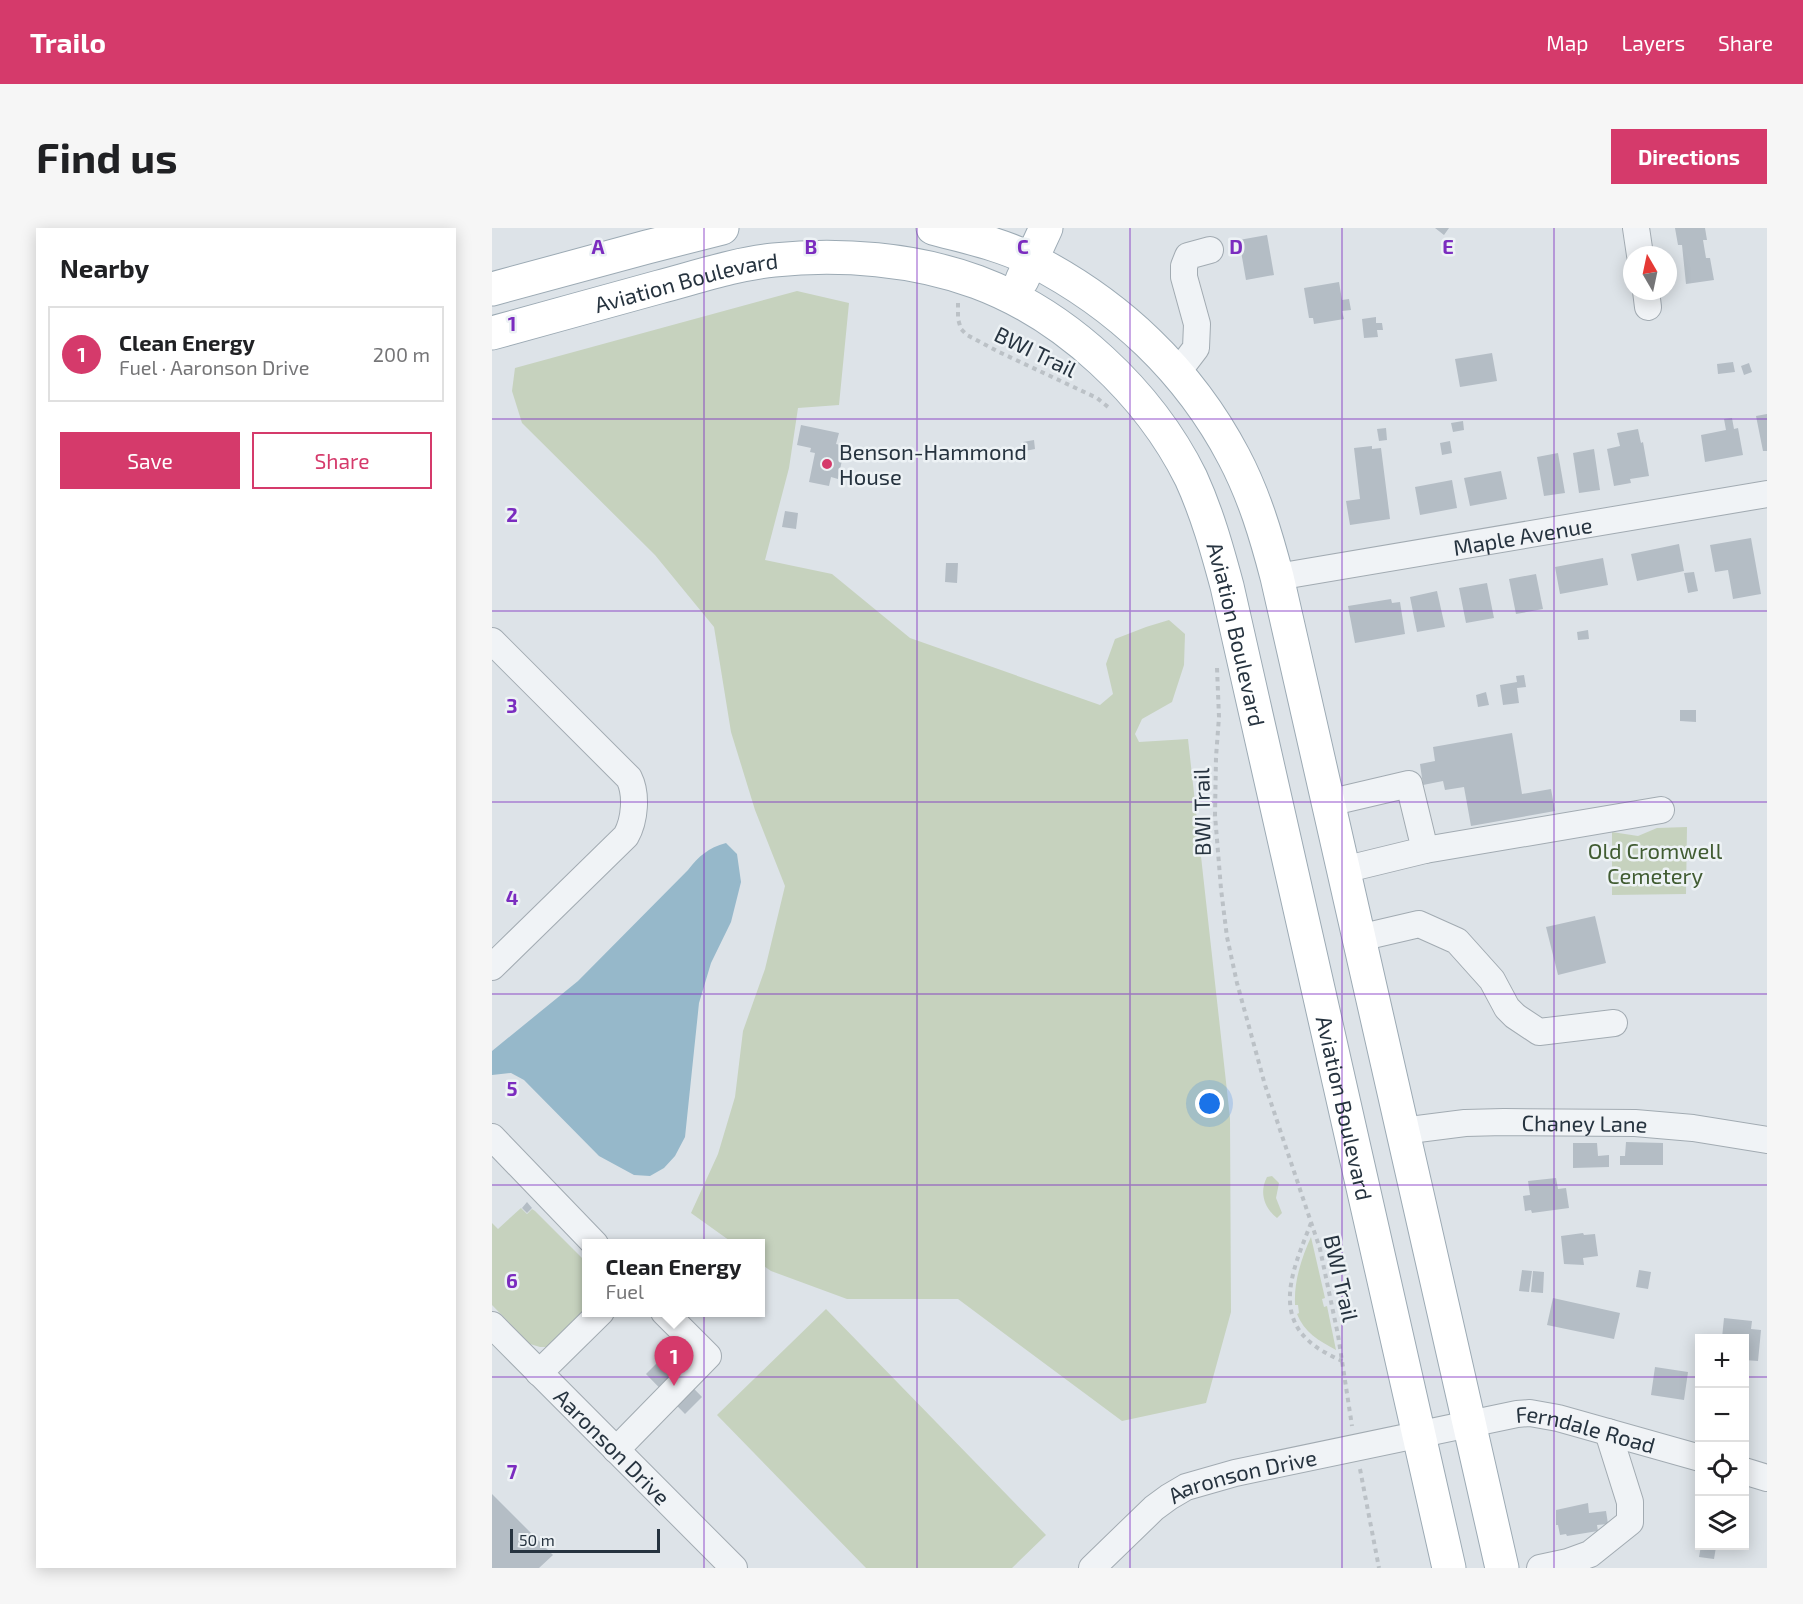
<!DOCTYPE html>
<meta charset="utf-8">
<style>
:root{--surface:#fff;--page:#f6f6f6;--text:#202124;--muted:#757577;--line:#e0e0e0;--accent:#d53a6b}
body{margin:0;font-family:"Exo 2",sans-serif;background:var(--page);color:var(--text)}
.controls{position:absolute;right:18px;bottom:18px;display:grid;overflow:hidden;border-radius:0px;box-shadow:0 3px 15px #0003}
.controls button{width:54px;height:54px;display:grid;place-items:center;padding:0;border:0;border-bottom:2px solid var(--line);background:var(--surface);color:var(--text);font:30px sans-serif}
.compass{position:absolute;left:1131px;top:18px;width:54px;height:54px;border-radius:50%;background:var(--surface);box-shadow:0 3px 15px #0003;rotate:351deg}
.scale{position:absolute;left:18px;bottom:15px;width:150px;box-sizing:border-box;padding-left:6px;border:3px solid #26333f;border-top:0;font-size:16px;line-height:21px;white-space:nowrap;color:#26333f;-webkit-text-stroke:4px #edf2f5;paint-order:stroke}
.you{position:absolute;left:718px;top:876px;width:21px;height:21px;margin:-15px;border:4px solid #fff;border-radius:50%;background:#1a73e8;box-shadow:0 0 0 9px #1a73e833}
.badge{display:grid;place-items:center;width:39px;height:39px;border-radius:50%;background:var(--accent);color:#fff;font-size:20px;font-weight:700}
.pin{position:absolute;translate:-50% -50px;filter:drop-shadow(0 2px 3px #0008)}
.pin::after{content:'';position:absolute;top:32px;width:21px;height:18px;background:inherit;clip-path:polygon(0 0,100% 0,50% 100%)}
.popup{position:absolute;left:90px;top:1011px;width:183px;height:78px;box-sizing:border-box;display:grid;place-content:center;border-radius:0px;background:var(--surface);filter:drop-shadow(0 2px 4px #0005);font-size:20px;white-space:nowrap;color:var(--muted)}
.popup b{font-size:22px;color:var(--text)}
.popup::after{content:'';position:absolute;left:50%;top:100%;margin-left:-12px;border:12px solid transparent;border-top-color:var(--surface)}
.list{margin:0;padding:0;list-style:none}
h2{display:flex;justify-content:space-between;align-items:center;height:78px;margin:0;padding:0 24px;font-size:26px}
h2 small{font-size:20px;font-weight:400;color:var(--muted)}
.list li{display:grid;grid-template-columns:39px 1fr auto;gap:18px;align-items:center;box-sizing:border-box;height:96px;margin:0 12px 12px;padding:0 12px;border:2px solid var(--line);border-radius:0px}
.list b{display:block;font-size:22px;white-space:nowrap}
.list p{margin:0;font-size:20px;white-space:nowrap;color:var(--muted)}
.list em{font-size:20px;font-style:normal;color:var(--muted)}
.actions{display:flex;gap:12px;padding:18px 24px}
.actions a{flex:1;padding:14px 0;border:2px solid var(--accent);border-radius:0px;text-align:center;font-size:21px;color:var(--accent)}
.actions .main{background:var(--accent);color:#fff}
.icon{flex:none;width:33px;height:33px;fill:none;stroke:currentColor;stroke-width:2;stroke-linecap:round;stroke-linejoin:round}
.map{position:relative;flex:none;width:1275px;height:1340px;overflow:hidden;border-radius:0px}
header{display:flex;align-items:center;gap:36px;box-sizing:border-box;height:84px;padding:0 30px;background:var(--accent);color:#fff}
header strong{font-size:28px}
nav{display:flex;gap:33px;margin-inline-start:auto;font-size:21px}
.intro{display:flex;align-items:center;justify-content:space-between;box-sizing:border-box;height:144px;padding:0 36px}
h1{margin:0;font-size:42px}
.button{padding:15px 27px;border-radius:0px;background:var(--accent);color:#fff;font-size:21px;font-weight:700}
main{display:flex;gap:36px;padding:0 36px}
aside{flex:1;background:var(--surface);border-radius:0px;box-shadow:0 3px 15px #0003}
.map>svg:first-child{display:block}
.green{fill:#c6d2be}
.water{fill:#96b8ca}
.building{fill:#b4bdc5}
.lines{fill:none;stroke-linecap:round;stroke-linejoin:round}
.minor-casing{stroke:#a2abb2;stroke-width:28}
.major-casing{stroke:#9caab4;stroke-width:35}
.path{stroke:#bbc1c6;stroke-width:4;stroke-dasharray:4.5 4.5;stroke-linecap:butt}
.minor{stroke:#f0f3f6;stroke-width:26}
.major{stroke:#fff;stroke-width:33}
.grid{fill:none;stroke:#7b2cbf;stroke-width:1.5;stroke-opacity:0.55}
.poi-dot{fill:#d53a6b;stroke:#edf2f5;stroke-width:2}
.labels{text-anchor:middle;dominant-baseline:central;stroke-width:5;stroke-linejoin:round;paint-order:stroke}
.street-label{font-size:22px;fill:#26333f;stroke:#edf2f5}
.poi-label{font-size:22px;fill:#26333f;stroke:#edf2f5;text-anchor:start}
.park-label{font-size:22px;fill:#415c32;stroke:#edf2f5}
.grid-label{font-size:20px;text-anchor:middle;font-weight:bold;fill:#7b2cbf;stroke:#edf2f5;stroke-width:5;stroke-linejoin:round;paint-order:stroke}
</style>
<header>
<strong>Trailo</strong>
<nav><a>Map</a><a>Layers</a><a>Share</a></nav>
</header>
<div class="intro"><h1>Find us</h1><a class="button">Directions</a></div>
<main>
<aside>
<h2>Nearby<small></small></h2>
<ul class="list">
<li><span class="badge">1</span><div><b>Clean Energy</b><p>Fuel · Aaronson Drive</p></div><em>200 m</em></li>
</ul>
<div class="actions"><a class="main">Save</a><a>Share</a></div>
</aside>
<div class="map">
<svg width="1275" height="1340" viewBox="0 0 1275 1340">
<rect width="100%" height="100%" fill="#dde3e8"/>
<path class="green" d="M 305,63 L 357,75 L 347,177 L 306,180 L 297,240 L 273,332 L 340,346 L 418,410 L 608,477 L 621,466 L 614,436 L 623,411 L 654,399 L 677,392 L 693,406 L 692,437 L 680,474 L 650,491 L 643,506 L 647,514 L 696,511 L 738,890 L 739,1084 L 714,1175 L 630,1193 L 466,1071 L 355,1071 L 279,1043 L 269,1036 L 269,1016 L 241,1015 L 199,985 L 226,926 L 243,869 L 251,803 L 273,741 L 293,658 L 263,582 L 239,504 L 222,399 L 163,327 L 30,195 L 20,163 L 23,140 Z
M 1195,599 L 1194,666 L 1120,667 L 1120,604 L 1146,608 L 1165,600 Z
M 780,948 L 787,955 L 784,970 L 790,985 L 785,990 C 772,980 767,964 775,949 Z
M 29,980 L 35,986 L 40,981 L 43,983 L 95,1035 L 95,1084 L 56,1119 L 48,1119 L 38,1116 L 0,1077 L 0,995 L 6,1001 Z
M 819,1009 L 833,1070 L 830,1071 L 832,1079 L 835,1078 L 844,1122 C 827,1113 812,1104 805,1086 L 807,1085 L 806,1077 L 803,1077 L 803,1075 C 802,1052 810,1029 819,1009 Z
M 334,1081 L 554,1307 L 520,1340 L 374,1340 L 225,1187 Z"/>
<path class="water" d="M 234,615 L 245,626 L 249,654 L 239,694 L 219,735 L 207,775 L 193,909 L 183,928 L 172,940 L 158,948 L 142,947 L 107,928 L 32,852 L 19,845 L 0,847 L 0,823 L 86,753 L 196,642 C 207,628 216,620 234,615 Z"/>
<path class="building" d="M 943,0 L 957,0 L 952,7 Z
M 1183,0 L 1213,0 L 1215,12 L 1211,12 L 1214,30 L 1218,30 L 1222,52 L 1194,56 L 1190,17 L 1186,17 Z
M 775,7 L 782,47 L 754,52 L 747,12 Z
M 847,54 L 850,72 L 857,71 L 859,82 L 850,83 L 852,91 L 822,96 L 821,90 L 817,90 L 812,60 Z
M 884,89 L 884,95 L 890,95 L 891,102 L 885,102 L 886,109 L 872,110 L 870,91 Z
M 1000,125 L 1005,153 L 968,159 L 963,131 Z
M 1241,134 L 1243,144 L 1226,146 L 1225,136 Z
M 1257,135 L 1260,144 L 1252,147 L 1249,138 Z
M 1275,186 L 1275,223 L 1271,223 L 1264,188 Z
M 1240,190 L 1242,201 L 1246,200 L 1251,227 L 1213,234 L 1209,207 L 1234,202 L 1232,191 Z
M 971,193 L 972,202 L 961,204 L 959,195 Z
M 309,197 L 347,205 L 344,216 L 353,218 L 346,251 L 339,249 L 337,258 L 317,254 L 323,225 L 318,224 L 319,220 L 305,217 Z
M 894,200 L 895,212 L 887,213 L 885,201 Z
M 1146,201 L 1149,215 L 1151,214 L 1157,248 L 1138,251 L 1139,255 L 1122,258 L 1115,221 L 1128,218 L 1125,205 Z
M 542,212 L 543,221 L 533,223 L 531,214 Z
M 958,213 L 960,225 L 950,227 L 948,215 Z
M 880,218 L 880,221 L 889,220 L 898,291 L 858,297 L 854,273 L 868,271 L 862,220 Z
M 1102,221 L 1108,262 L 1087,265 L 1081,225 Z
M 1066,225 L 1073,265 L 1052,268 L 1045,229 Z
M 1009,243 L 1015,271 L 978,278 L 972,250 Z
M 960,252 L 965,280 L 928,287 L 923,259 Z
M 293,283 L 306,285 L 304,301 L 290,299 Z
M 1259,310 L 1269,366 L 1241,371 L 1236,342 L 1223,344 L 1218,317 Z
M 1187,316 L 1192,343 L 1145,353 L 1139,326 Z
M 1111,330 L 1116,357 L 1068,366 L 1063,339 Z
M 454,335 L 466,335 L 465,355 L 453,354 Z
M 1202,344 L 1206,363 L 1196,365 L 1192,345 Z
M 1044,346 L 1051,381 L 1024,386 L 1017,351 Z
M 995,355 L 1002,390 L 974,395 L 967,360 Z
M 945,363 L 953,399 L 925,404 L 918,369 Z
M 899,371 L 900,375 L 908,374 L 913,406 L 863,415 L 856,378 Z
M 1096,402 L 1097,411 L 1086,412 L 1085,404 Z
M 1032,447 L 1034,459 L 1025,460 L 1027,475 L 1011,477 L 1008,457 L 1025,454 L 1024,448 Z
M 994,464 L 997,477 L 986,479 L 984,467 Z
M 1188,482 L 1204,482 L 1204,494 L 1188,493 Z
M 1020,505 L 1030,566 L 1059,561 L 1063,583 L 979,598 L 972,559 L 953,562 L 951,553 L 931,557 L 928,536 L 943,533 L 941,519 Z
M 1103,688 L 1114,735 L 1066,747 L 1054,699 Z
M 1134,914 L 1171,915 L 1171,937 L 1128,937 L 1128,928 L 1133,928 Z
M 1081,915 L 1105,915 L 1106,928 L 1117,927 L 1117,939 L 1081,940 Z
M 1064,950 L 1066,961 L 1074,960 L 1077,980 L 1040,985 L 1039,982 L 1033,983 L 1031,968 L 1038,967 L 1036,953 Z
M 35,974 L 40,980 L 35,985 L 30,980 Z
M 1091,1005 L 1092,1007 L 1103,1006 L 1106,1028 L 1091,1030 L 1092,1037 L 1072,1036 L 1069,1008 Z
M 1030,1042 L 1040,1043 L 1037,1064 L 1027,1063 Z
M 1147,1042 L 1159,1044 L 1156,1061 L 1144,1059 Z
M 1041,1043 L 1052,1044 L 1051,1065 L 1039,1064 Z
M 1061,1070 L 1128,1085 L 1122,1111 L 1055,1097 Z
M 1232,1090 L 1260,1093 L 1259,1101 L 1269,1102 L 1266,1133 L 1252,1132 L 1252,1110 L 1230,1110 Z
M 171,1129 L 210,1169 L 193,1186 L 154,1146 Z
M 1163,1139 L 1196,1144 L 1192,1172 L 1159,1167 Z
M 0,1266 L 61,1327 L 47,1340 L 0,1340 Z
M 1096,1275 L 1097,1285 L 1114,1283 L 1116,1296 L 1105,1297 L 1106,1303 L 1075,1308 L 1074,1306 L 1068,1307 L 1066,1297 L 1064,1297 L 1064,1282 Z
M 1209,1318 L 1241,1318 L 1240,1322 L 1224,1319 L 1222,1331 L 1207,1329 Z"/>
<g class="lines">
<g class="minor-casing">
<g id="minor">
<path d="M 1144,0 L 1148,27"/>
<path d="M 1154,63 L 1156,79"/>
<path d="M 685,145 L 704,120 L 705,96 L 692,49 L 692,38 L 696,28 L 718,22"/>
<path id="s1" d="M 785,349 L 1275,266"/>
<path d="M 0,413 L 137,550 C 145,566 143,592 134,608 L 0,739"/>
<path d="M 836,575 L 917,556 L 933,622 L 851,642"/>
<path d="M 933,622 L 1169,582"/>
<path d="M 867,710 L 927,696 L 965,713 L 1000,752 L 1015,780 L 1023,788 L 1047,804 L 1122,795"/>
<path id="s2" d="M 910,903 L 973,895 L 1012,894 L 1143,895 L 1201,900 L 1275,912"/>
<path d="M 0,909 L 103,1016"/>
<path id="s3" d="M 0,1097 L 242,1340"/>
<path d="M 47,1145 L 109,1084"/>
<path d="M 124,1222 L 216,1128 L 172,1084"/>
<path d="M 1252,1243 L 1275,1250"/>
<path id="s4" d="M 600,1340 L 662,1280 L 677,1269 L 694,1259 L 743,1245 L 1025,1186 L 1038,1185 L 1066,1190 L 1208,1230"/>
<path d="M 1048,1340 L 1076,1334 L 1098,1326 L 1138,1294 L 1138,1274 L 1116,1204"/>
</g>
</g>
<g class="major-casing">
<g id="major">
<path d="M 441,0 C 474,9 509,16 540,32 C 626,76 697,143 742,229 C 762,267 774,307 785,349 L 1010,1340"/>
<path d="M 530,52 L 554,0"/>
<path d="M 0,61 L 155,19 L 230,0"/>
<path id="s5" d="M 0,105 C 56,90 111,74 167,59 C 205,49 243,36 282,32 C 348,25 423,31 485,54 C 574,87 657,165 699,250 C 715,285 725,321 735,358 L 957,1340"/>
</g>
</g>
<path class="path" d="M 466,75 L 466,91 L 469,101 L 475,107 L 507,124 L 605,170 L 616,179
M 725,440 L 727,489 L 724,529 L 723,587 L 729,661 L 735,709 L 745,755 L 773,857 L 828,1021 L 846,1107 L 860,1198
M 819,995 C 805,1032 780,1082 818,1114 C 827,1122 839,1128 850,1133
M 868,1241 L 887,1340"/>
<use href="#minor" class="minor"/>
<use href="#major" class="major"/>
</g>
<path class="grid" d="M 212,0 L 212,1340M 425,0 L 425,1340M 638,0 L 638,1340M 850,0 L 850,1340M 1062,0 L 1062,1340M 0,191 L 1275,191M 0,383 L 1275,383M 0,574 L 1275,574M 0,766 L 1275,766M 0,957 L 1275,957M 0,1149 L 1208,1149M 1252,1149 L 1275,1149"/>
<circle class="poi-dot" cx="335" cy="236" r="6"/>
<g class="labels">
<g class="street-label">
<text stroke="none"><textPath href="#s5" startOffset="201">Aviation Boulevard</textPath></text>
<text transform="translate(544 123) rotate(26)">BWI Trail</text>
<text stroke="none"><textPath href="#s1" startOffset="249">Maple Avenue</textPath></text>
<text stroke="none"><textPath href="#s5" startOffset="957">Aviation Boulevard</textPath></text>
<text transform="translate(709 584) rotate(-91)">BWI Trail</text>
<text stroke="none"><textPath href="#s5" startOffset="1443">Aviation Boulevard</textPath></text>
<text stroke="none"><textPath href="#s2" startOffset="183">Chaney Lane</textPath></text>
<text transform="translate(850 1050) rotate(77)">BWI Trail</text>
<text stroke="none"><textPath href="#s4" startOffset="534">Ferndale Road</textPath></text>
<text stroke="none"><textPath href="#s3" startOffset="171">Aaronson Drive</textPath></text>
<text stroke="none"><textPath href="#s4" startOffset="182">Aaronson Drive</textPath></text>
</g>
<g class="poi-label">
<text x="347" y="223">Benson-Hammond<tspan x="347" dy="25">House</tspan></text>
</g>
<g class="park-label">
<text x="1163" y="622">Old Cromwell<tspan x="1163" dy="25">Cemetery</tspan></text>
</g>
</g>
<g class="grid-label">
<text x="106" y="26">A</text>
<text x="319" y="26">B</text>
<text x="531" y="26">C</text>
<text x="744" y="26">D</text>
<text x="956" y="26">E</text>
<text x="20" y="103">1</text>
<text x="20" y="294">2</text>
<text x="20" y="485">3</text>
<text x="20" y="677">4</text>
<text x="20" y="868">5</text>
<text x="20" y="1060">6</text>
<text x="20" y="1251">7</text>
</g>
</svg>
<div class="controls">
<button>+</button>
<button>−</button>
<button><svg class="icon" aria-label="locate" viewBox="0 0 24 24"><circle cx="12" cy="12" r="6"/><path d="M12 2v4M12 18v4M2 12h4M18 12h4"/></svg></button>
<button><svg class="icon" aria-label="layers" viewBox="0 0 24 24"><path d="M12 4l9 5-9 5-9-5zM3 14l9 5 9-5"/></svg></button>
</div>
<svg class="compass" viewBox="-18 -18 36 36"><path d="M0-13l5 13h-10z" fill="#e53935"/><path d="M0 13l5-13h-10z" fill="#757577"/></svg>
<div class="scale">50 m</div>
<div class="you"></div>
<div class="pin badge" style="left:182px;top:1158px">1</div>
<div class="popup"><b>Clean Energy</b>Fuel</div>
</div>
</main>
